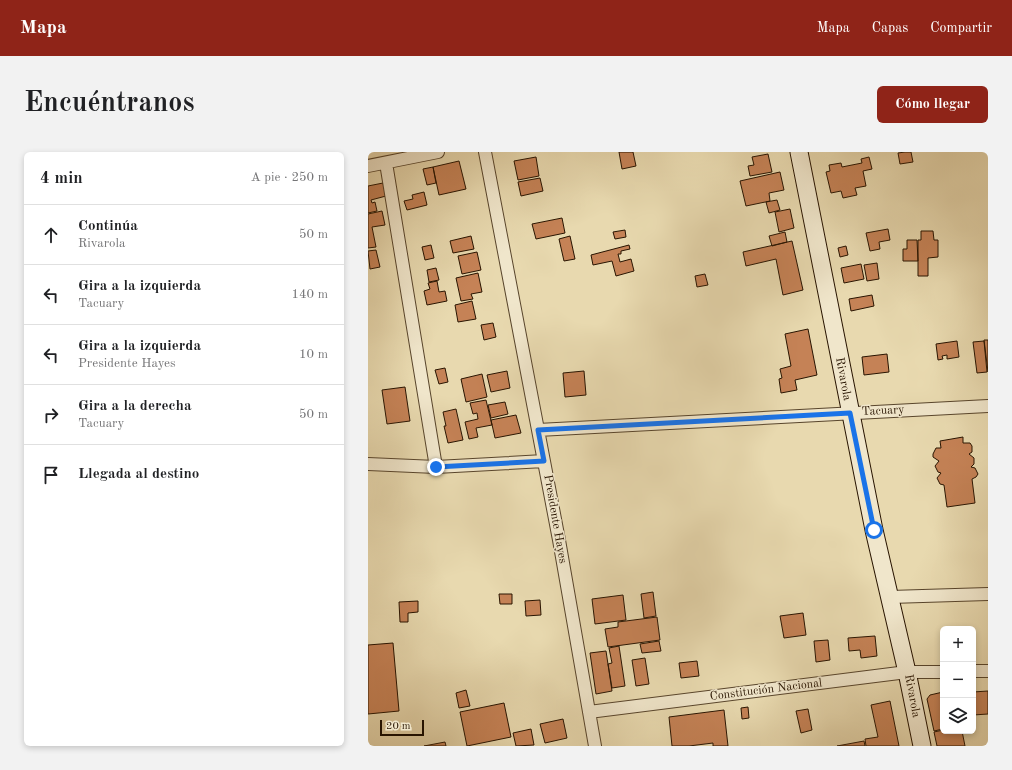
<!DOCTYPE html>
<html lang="es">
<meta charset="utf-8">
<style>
:root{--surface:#fff;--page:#f2f2f2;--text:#202124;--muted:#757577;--line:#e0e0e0;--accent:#8f2418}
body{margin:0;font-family:"Old Standard TT",serif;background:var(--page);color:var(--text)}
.controls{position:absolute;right:12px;bottom:12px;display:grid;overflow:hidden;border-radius:6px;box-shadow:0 2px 6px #0003}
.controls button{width:36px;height:36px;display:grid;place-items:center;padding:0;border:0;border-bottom:1px solid var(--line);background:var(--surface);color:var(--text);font:20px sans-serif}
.scale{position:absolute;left:12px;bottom:10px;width:44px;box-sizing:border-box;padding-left:4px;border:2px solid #281401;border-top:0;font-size:11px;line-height:14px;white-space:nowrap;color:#281401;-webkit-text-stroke:3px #f0e6cb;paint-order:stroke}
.stop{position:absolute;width:12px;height:12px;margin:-9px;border:3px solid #1a73e8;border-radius:50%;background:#fff}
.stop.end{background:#1a73e8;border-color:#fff;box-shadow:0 1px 4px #0008}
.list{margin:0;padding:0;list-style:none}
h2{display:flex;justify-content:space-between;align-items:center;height:52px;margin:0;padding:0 16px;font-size:17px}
h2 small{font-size:13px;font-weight:400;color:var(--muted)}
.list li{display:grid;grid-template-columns:26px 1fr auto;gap:12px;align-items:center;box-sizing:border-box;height:60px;padding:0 16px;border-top:1px solid var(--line)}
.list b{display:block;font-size:15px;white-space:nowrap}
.list p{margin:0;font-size:13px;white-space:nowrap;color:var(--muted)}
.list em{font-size:13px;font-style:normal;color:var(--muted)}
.icon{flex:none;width:22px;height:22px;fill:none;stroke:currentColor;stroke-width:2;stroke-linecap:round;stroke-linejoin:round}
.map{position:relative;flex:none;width:620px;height:594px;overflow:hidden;border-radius:6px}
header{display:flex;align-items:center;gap:24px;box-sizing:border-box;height:56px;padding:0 20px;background:var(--accent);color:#fff}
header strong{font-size:19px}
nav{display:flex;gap:22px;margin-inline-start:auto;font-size:14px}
.intro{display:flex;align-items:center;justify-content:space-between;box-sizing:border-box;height:96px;padding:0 24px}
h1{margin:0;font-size:28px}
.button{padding:10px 18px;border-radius:6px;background:var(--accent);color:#fff;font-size:14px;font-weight:700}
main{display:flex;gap:24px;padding:0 24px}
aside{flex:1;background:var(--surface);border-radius:6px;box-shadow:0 2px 6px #0003}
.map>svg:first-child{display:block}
.building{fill:#c58256;stroke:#281401}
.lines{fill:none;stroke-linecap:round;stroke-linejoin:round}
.street-casing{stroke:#58452c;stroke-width:14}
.secondary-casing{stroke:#281401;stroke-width:19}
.street{stroke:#f0e6cb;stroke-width:12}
.secondary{stroke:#f0e6cb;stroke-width:17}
.route{stroke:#1a73e8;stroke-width:5}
.labels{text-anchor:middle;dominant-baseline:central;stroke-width:3;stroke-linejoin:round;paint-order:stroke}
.street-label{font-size:12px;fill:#281401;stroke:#f0e6cb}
</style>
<header>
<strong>Mapa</strong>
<nav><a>Mapa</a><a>Capas</a><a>Compartir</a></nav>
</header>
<div class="intro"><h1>Encuéntranos</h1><a class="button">Cómo llegar</a></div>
<main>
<aside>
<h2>4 min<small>A pie · 250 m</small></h2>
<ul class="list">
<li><svg class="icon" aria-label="ahead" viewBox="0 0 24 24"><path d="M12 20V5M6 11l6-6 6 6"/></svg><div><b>Continúa</b><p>Rivarola</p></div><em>50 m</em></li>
<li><svg class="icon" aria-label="left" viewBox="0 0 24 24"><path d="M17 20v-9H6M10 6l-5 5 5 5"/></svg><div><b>Gira a la izquierda</b><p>Tacuary</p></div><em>140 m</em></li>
<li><svg class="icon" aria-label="left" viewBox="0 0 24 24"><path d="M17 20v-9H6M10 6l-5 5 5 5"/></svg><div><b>Gira a la izquierda</b><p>Presidente Hayes</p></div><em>10 m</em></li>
<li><svg class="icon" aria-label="right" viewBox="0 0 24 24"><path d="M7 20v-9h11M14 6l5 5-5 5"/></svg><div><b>Gira a la derecha</b><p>Tacuary</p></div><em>50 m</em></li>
<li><svg class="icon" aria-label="arrive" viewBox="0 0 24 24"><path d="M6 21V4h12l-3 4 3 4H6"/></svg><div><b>Llegada al destino</b></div></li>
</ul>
</aside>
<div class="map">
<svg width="620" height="594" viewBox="0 0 620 594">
<rect width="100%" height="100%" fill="#e8d9af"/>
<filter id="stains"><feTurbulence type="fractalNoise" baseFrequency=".005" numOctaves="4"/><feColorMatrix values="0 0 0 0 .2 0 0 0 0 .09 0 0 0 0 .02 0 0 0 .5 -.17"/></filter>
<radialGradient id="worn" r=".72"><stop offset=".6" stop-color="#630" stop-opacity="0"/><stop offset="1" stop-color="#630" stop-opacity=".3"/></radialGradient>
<path class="building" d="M 251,0 L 265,0 L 268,14 L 254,17 Z
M 537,0 L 543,0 L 545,10 L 532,12 L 530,1 Z
M 400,2 L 404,20 L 382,24 L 380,14 L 386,13 L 384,5 Z
M 168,5 L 171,24 L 150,28 L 146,9 Z
M 501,5 L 504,17 L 495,19 L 498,34 L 487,36 L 489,43 L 475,46 L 473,39 L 463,41 L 458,20 L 462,19 L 461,13 L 473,11 L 474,15 L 494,11 L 493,7 Z
M 91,9 L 98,37 L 71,43 L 65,15 Z
M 65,15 L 68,31 L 59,33 L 55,17 Z
M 412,20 L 416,38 L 401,41 L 402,49 L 378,54 L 372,29 Z
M 172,26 L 175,39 L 153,44 L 150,30 Z
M 15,31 L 18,44 L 3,48 L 4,51 L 7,50 L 9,59 L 0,61 L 0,34 Z
M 56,40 L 59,53 L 39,58 L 36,49 L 45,47 L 44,43 Z
M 409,48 L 412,58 L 401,61 L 398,50 Z
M 422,57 L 426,76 L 411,80 L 407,60 Z
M 14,59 L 17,73 L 4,75 L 8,95 L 0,96 L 0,62 Z
M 194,66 L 197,81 L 168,87 L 164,72 Z
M 520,77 L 522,88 L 511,90 L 512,97 L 502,99 L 498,81 Z
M 257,78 L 258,85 L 247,87 L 245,80 Z
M 553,79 L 565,79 L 566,88 L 570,88 L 570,105 L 560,106 L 560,124 L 550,124 L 550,88 L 553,88 Z
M 417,80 L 419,90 L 404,94 L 401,84 Z
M 103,84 L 106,97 L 85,101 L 82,89 Z
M 202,84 L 207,107 L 196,109 L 191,87 Z
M 539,88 L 549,88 L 550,109 L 535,109 L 535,97 L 539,97 Z
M 424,89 L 435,138 L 415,143 L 408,107 L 378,114 L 375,100 Z
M 63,93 L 66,106 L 57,108 L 54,95 Z
M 261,93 L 262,97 L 253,99 L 253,102 L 250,102 L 252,110 L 263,107 L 266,119 L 248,124 L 244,109 L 225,113 L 223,103 Z
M 478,94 L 480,103 L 472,105 L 470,96 Z
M 8,98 L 12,115 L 2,117 L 0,99 Z
M 109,100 L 113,118 L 94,122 L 90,104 Z
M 509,111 L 511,127 L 499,129 L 496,113 Z
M 493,112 L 496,127 L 476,131 L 473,116 Z
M 68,116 L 71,128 L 61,130 L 59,118 Z
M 110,121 L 114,140 L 103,142 L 105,147 L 93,149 L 88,126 Z
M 337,122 L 340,133 L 329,135 L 327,124 Z
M 69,129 L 71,140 L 77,139 L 79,149 L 59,153 L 56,139 L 62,137 L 60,131 Z
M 504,143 L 506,154 L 483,159 L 481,147 Z
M 104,149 L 108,167 L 90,170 L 87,153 Z
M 125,171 L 128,185 L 116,188 L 113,173 Z
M 440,177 L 449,223 L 427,228 L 429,238 L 413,241 L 411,227 L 414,226 L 412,217 L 423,214 L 417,182 Z
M 616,188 L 620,188 L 620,220 Z
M 589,189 L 591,205 L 579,207 L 579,203 L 574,204 L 575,207 L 570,208 L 568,192 Z
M 616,189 L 619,220 L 609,221 L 605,190 Z
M 519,202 L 521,220 L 496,223 L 494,205 Z
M 77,216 L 80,230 L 71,232 L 67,218 Z
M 139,219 L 142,236 L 123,240 L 119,223 Z
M 216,219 L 218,243 L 197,245 L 195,221 Z
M 114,222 L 119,245 L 98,250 L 93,227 Z
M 37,235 L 42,269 L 19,272 L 14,238 Z
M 118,248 L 124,273 L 108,276 L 110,285 L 101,287 L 97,270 L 110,267 L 109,261 L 105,262 L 102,251 Z
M 137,250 L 140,262 L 123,266 L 120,253 Z
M 88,257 L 95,288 L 80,291 L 76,274 L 78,274 L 75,260 Z
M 148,263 L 153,281 L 127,286 L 123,268 Z
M 595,285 L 595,291 L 602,291 L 604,294 L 604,300 L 601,302 L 606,306 L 606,312 L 603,315 L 607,316 L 610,322 L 608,325 L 604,327 L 607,351 L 579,355 L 576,333 L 572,332 L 569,326 L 573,321 L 570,320 L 567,314 L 571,309 L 565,305 L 565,302 L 568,296 L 573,296 L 572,289 Z
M 285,440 L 288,464 L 276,466 L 273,442 Z
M 131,442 L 144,442 L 144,452 L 132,452 Z
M 255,443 L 258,468 L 227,472 L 224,447 Z
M 172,448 L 173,463 L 158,464 L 157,449 Z
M 50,449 L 50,460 L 40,461 L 40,470 L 32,470 L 31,450 Z
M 435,461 L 438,483 L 416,486 L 412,464 Z
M 289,465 L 292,488 L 240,495 L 237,477 L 250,475 L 250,470 Z
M 507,484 L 509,504 L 493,506 L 492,498 L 481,499 L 480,486 Z
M 460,488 L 462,508 L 448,510 L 446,489 Z
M 291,489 L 293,499 L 274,501 L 272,492 Z
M 25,491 L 31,559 L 0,562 L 0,493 Z
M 251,494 L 257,534 L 244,536 L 240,512 L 244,511 L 241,496 Z
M 238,499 L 244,539 L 228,542 L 222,501 Z
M 277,506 L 281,532 L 268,534 L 264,508 Z
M 329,509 L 331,524 L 313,526 L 311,511 Z
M 98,538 L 102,554 L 91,556 L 88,541 Z
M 620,539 L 620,562 L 605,563 L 605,540 Z
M 575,540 L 575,577 L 566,579 L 559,547 L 562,543 Z
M 522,549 L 531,594 L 498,594 L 497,587 L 510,585 L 503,553 Z
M 136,551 L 143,585 L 99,594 L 92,560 Z
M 380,555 L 381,566 L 374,567 L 373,556 Z
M 440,557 L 444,578 L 433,581 L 428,559 Z
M 356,558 L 360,594 L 345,594 L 345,591 L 321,594 L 304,594 L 301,565 Z
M 195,567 L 199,586 L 177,591 L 172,572 Z
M 163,577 L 166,593 L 148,594 L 145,581 Z
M 575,578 L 594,579 L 597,594 L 569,594 L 566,580 Z
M 496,589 L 497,594 L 469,594 Z
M 77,590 L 78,594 L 56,594 Z"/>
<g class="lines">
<g class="street-casing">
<path id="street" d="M 117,0 L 191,388 L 227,594
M 18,11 L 68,315
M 0,14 L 70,0
M 170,278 L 620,254
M 0,312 L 68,315 L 176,309
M 522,445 L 620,442
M 605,519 L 620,519
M 221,560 L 539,520 L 575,520"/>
</g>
<g class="secondary-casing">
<path id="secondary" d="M 431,0 L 506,378 L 539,520 L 554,594"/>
</g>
<use href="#street" class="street"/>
<use href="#secondary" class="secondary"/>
</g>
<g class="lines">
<path class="route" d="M 68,315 L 176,309 L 170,278 L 482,261 L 506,378"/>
</g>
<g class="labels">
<g class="street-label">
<text transform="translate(475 227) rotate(79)">Rivarola</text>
<text transform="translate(515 259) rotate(-3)">Tacuary</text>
<text transform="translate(187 367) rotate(80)">Presidente Hayes</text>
<text transform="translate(398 538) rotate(-7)">Constitución Nacional</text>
<text transform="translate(544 544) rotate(79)">Rivarola</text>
</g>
</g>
<rect width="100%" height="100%" filter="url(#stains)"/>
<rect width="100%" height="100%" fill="url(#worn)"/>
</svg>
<div class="controls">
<button>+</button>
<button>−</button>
<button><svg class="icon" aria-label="layers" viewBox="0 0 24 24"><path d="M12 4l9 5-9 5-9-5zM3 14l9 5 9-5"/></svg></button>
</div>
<div class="scale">20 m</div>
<div class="stop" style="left:506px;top:378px"></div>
<div class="stop end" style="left:68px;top:315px"></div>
</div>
</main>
